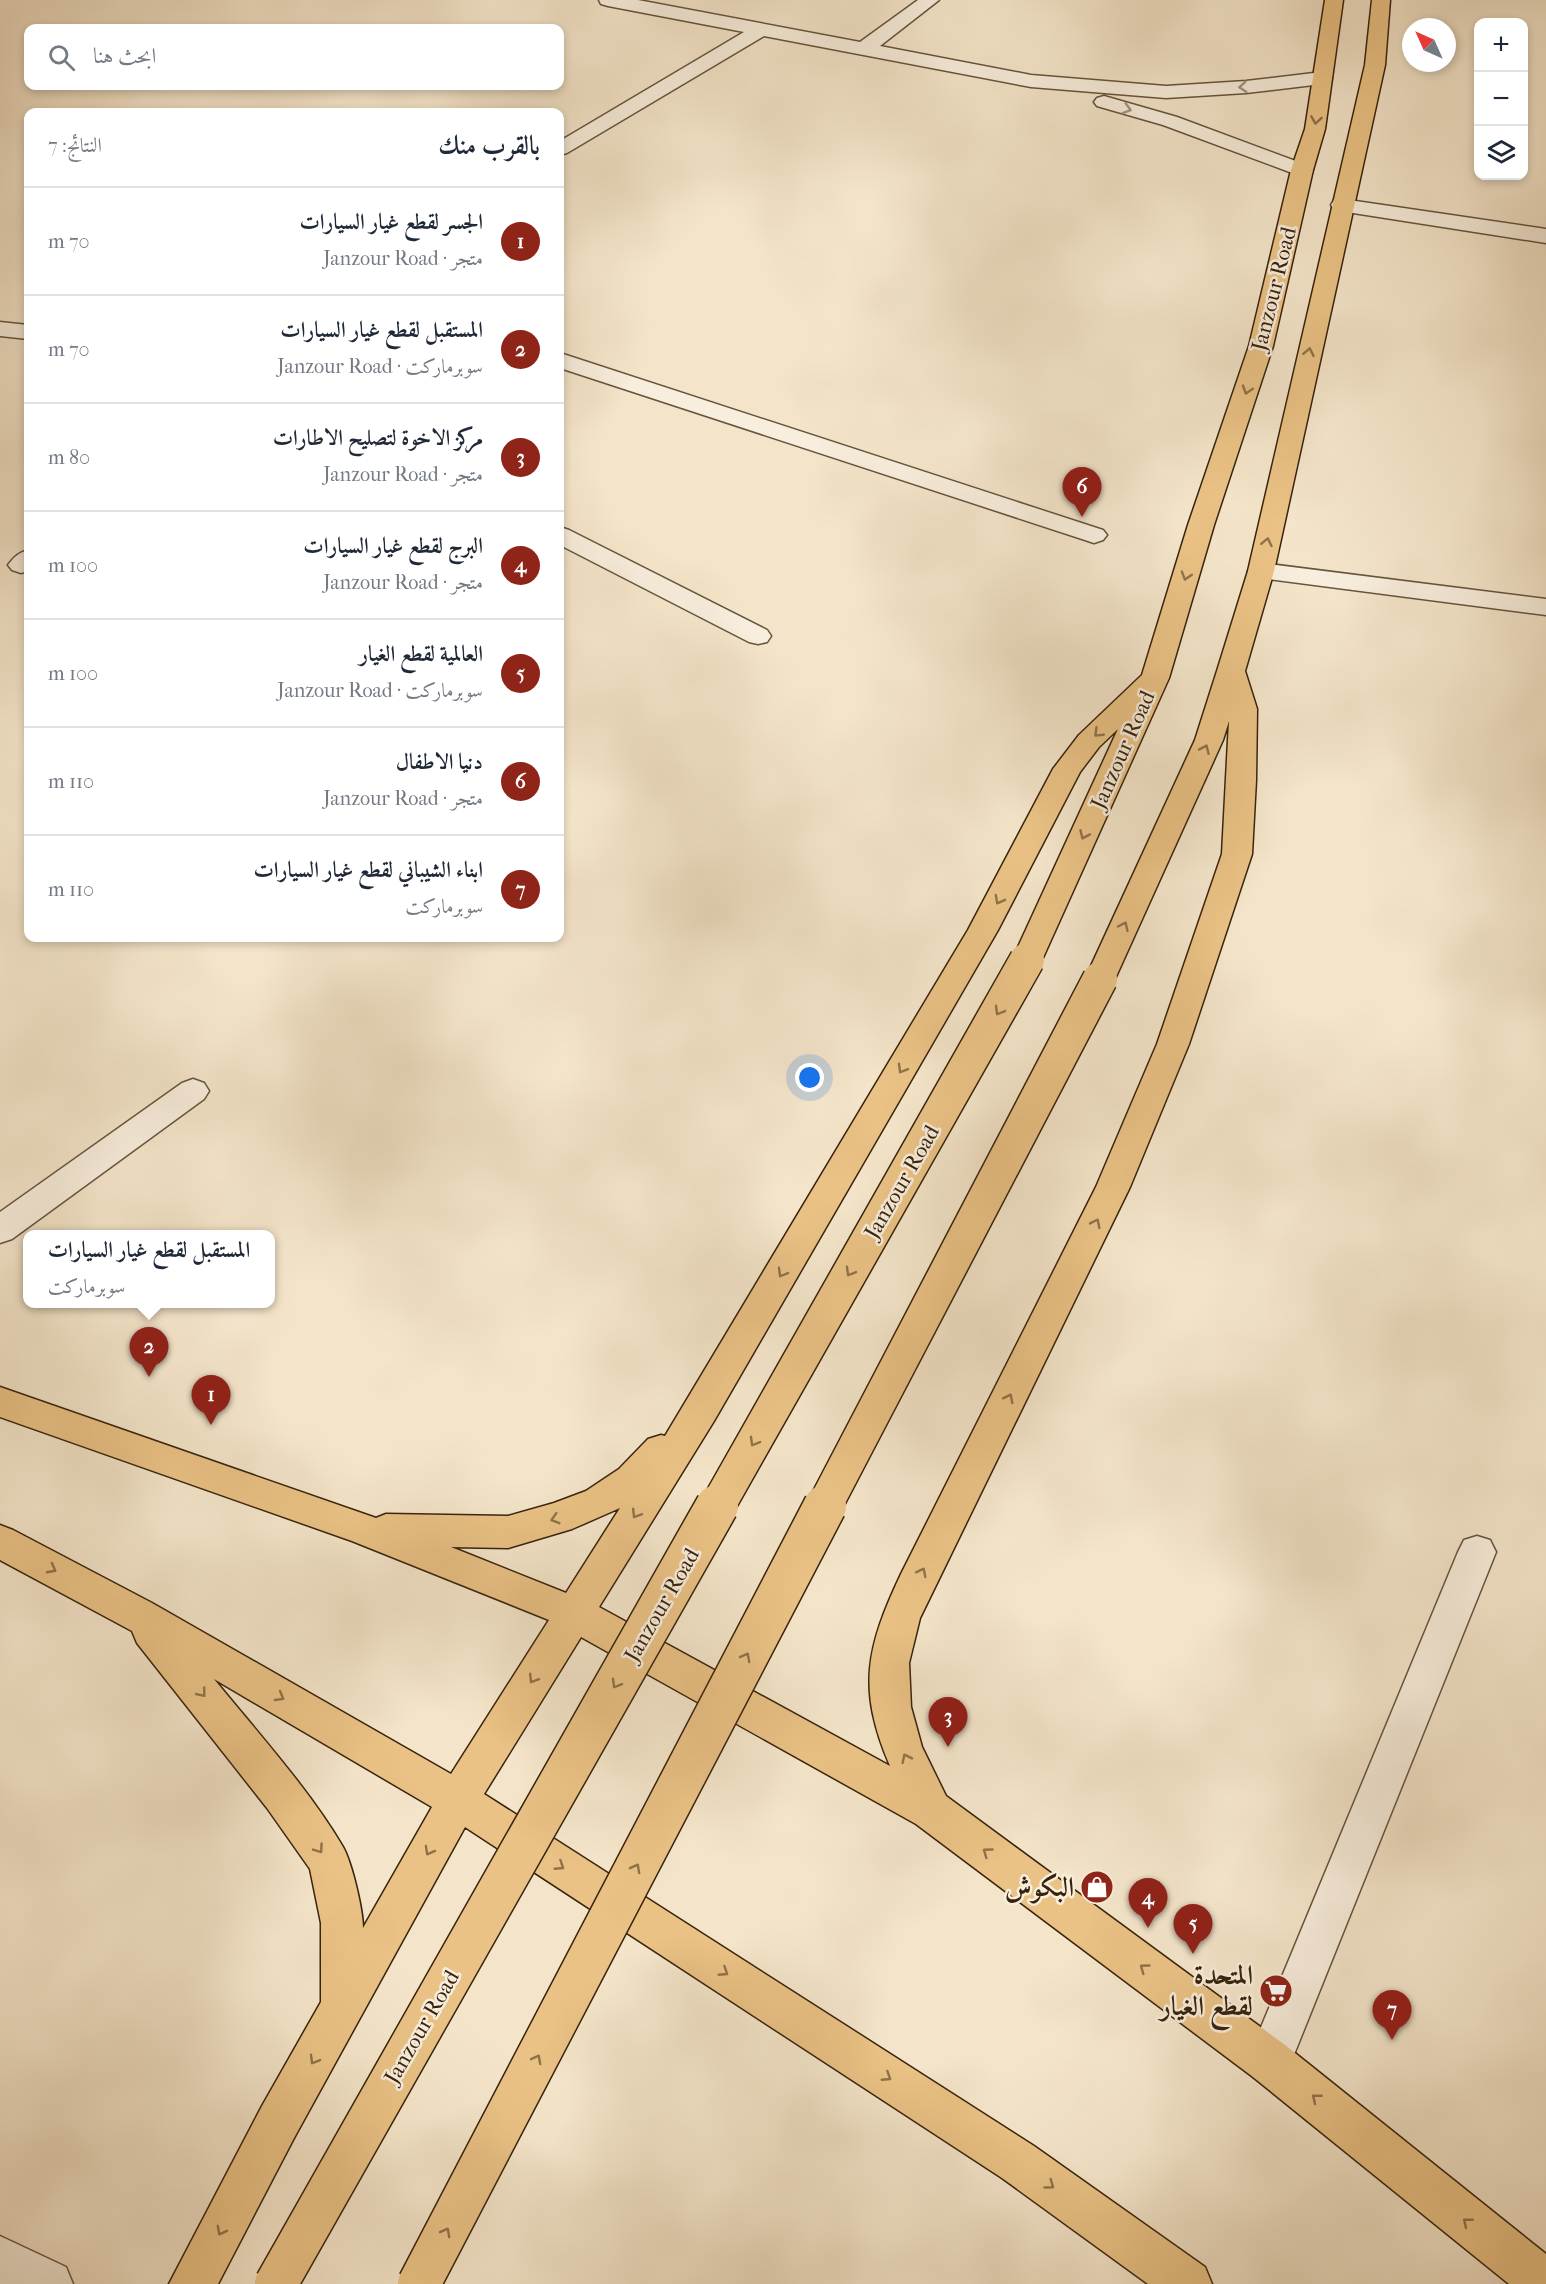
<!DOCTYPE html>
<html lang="ar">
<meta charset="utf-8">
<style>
:root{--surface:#fff;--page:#f2f2f3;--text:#1f2937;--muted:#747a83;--line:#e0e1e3;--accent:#8f2418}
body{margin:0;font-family:"IM FELL French Canon",Amiri,serif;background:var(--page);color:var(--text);direction:rtl}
.controls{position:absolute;right:18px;top:18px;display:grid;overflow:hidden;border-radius:12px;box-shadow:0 3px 9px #0003}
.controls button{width:54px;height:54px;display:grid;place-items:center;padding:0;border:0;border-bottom:2px solid var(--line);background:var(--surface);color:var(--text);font:30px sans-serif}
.compass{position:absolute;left:1402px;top:18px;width:54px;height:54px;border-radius:50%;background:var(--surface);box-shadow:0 3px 9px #0003;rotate:315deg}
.you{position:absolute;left:810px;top:1078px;width:21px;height:21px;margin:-15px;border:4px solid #fff;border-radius:50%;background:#1a73e8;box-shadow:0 0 0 9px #1a73e833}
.badge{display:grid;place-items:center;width:39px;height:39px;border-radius:50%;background:var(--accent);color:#fff;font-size:20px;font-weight:700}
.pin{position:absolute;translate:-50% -50px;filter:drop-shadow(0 2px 3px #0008)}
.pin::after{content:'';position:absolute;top:32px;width:21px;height:18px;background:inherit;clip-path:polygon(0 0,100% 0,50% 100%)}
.popup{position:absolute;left:23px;top:1230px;width:252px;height:78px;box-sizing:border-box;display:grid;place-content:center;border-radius:12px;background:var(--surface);filter:drop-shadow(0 2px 4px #0005);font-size:20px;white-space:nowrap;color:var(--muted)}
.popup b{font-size:22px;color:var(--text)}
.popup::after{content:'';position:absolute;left:50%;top:100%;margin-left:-12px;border:12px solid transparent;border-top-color:var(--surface)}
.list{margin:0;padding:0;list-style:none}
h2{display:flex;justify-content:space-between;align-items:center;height:78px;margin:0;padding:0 24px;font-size:26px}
h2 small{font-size:20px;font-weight:400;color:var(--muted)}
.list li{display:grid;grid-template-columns:39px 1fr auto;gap:18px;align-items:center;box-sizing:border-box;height:108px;padding:0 24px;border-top:2px solid var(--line)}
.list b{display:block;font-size:22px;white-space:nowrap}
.list p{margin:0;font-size:20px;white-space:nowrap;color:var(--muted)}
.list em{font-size:20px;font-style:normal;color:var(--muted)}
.icon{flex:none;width:33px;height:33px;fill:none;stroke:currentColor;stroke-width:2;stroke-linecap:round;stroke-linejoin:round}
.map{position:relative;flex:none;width:1546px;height:2284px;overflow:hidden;direction:ltr}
.search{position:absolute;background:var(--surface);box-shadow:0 3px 9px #0003;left:24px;top:24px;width:540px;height:66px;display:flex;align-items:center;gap:15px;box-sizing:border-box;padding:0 21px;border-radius:12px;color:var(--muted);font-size:22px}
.panel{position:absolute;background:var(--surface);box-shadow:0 3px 9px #0003;left:24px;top:108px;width:540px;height:834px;border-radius:12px;direction:rtl}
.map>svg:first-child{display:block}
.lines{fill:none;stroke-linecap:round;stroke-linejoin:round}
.minor-casing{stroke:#66543c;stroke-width:3}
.major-casing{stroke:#37230d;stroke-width:3}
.minor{fill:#f8eedd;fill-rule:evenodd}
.major{fill:#eac285;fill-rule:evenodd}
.major-bridge-far1-casing{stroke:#37230d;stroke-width:37;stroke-linecap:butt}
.major-bridge-casing{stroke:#37230d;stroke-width:45;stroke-linecap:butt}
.major-bridge-far1{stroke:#eac285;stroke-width:34}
.major-bridge{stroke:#eac285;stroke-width:42}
.oneway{stroke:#a1937f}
.oneway2{stroke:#907249}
.labels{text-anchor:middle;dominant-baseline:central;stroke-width:5;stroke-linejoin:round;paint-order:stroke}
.street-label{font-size:22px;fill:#37230d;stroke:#f8eedd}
.near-poi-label{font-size:27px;font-weight:bold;fill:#37230d;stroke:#f8eedd;text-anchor:end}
</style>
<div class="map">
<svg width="1546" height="2284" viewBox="0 0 1546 2284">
<rect width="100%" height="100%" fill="#f4e5ca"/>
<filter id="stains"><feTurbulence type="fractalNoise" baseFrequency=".00333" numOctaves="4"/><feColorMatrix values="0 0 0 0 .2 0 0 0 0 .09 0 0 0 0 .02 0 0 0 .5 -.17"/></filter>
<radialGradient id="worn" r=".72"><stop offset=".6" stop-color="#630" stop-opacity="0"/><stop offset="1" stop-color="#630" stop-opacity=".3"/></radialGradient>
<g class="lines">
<g class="minor-casing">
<path id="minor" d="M 599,0 L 638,0 L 860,42 L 918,0 L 939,0 L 880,46 L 1031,75 L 1166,86 L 1246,81 L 1322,72 L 1329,74 L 1332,78 L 1329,82 L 1322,84 L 1246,93 L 1166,98 L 1031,87 L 764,36 L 567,153 L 560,155 L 560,141 L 744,32 L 608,6 L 601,4 Z
M 1104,96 L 1177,117 L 1309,166 L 1313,170 L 1309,174 L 1302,176 L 1295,174 L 1163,125 L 1097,106 L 1094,102 L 1097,98 Z
M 1342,199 L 1546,229 L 1546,243 L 1334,210 L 1331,205 L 1334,200 Z
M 0,322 L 28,325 L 28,339 L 0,336 Z
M 560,353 L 1103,530 L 1107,535 L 1103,540 L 1094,543 L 1085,540 L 560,368 Z
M 560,527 L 569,530 L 767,630 L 771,636 L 767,642 L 758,644 L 749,642 L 560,545 Z
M 28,550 L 28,571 L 21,573 L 12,570 L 8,565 C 14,557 18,553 28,550 Z
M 1261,563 L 1546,599 L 1546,615 L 1252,577 L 1248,571 L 1252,565 Z
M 193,1079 L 204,1083 L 209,1091 L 204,1099 L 12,1239 L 0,1243 L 0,1212 L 182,1083 Z
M 1477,1536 L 1490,1540 L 1496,1552 L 1285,2077 L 1269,2083 L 1253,2077 L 1247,2061 L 1458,1552 L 1464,1540 Z
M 0,2236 L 66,2267 L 73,2284 L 0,2284 Z"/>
</g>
<g class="major-casing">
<path id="major" d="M 1325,0 L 1343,0 L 1325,129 L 1313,170 L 1273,346 L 1214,525 L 1169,678 L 1042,960 L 1038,968 L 1027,971 L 1016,968 L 1012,960 L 1118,729 L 1099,747 L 1080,772 L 998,930 L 714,1421 L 599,1607 L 890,1766 C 857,1689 866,1648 901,1574 L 1096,1187 L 1157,1044 L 1222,854 L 1229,721 L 1223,740 L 1115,979 L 1111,987 L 1100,990 L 1089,987 L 1085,979 L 1195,740 L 1217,671 L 1248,571 L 1365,65 L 1372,0 L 1390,0 L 1385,65 L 1274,571 L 1245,671 L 1257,709 L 1256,780 L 1252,854 L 1189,1044 L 1130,1187 L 920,1618 L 909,1663 L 911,1707 L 922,1747 L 946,1796 L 1285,2045 L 1546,2254 L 1546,2284 L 1509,2284 L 1253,2077 L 916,1824 L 581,1637 L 484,1794 L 1034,2146 L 1205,2267 L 1212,2284 L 1148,2284 L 1002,2178 L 465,1827 L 294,2138 L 218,2284 L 169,2284 L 262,2106 L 321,2002 L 321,1923 L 310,1869 L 267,1808 L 137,1643 L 132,1631 L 0,1560 L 0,1525 L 13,1530 L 152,1603 L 451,1774 L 549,1620 L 352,1541 L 0,1417 L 0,1387 L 376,1518 L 386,1514 L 508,1516 L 554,1503 L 586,1491 L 619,1469 L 648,1439 L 661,1435 L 665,1436 L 968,930 L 1053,769 L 1079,735 L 1142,675 L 1188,525 L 1249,346 L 1291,170 L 1305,129 ZM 620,1508 L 566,1593 L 451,1547 L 508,1548 L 572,1529 ZM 214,1679 L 432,1807 L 363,1928 C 363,1910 352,1863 343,1847 C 309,1789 257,1732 214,1679 Z"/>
</g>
<use href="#minor" class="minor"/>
<use href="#major" class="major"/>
<g class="major-bridge-far1-casing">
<path id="major-bridge-far1" d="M 717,1507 L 1027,960
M 824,1507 L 1100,979"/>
</g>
<g class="major-bridge-casing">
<path id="major-bridge" d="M 276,2284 L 717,1506
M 419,2284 L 825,1506"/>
</g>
<use href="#major-bridge-far1" class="major-bridge-far1"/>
<use href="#major-bridge" class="major-bridge"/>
</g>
<defs><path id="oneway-chevron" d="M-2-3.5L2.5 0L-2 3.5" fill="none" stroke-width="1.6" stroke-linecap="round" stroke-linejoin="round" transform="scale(1.5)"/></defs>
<g class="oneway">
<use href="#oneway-chevron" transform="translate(1243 87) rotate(175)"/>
<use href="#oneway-chevron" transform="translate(1127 109) rotate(16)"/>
</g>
<g class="oneway2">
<use href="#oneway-chevron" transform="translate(1316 120) rotate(99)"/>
<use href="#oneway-chevron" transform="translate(1309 352) rotate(-78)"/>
<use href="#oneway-chevron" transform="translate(1247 390) rotate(108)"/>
<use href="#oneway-chevron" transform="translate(1267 542) rotate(-78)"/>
<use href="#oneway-chevron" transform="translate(1186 576) rotate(107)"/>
<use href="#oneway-chevron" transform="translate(1098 733) rotate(136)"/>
<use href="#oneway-chevron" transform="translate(1205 749) rotate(-66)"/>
<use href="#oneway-chevron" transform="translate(1084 835) rotate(114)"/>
<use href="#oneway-chevron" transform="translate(999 900) rotate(118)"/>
<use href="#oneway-chevron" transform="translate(1124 926) rotate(-65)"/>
<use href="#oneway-chevron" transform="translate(999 1011) rotate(120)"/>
<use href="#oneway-chevron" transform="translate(902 1069) rotate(120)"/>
<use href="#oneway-chevron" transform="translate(1096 1223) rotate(-64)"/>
<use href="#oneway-chevron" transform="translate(850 1272) rotate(120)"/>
<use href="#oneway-chevron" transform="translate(782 1273) rotate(120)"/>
<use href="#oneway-chevron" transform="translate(1009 1398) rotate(-63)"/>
<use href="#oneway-chevron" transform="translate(754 1442) rotate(120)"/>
<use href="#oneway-chevron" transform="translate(636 1514) rotate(122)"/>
<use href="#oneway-chevron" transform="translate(555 1519) rotate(163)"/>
<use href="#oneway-chevron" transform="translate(52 1569) rotate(28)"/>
<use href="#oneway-chevron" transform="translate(922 1572) rotate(-63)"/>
<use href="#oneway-chevron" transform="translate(746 1657) rotate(-62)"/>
<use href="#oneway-chevron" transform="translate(533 1679) rotate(122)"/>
<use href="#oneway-chevron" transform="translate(616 1684) rotate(120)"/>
<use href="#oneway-chevron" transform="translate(202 1693) rotate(51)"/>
<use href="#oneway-chevron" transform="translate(280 1697) rotate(30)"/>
<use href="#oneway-chevron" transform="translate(906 1758) rotate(-116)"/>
<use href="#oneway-chevron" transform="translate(319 1849) rotate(55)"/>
<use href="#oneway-chevron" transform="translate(429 1851) rotate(119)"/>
<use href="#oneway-chevron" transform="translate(987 1852) rotate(-144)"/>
<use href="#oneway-chevron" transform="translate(560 1866) rotate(33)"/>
<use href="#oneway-chevron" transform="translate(636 1868) rotate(-62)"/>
<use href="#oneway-chevron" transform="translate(1144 1968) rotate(-144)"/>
<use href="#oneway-chevron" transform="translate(724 1972) rotate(33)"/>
<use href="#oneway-chevron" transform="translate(537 2059) rotate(-62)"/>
<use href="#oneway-chevron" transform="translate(314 2060) rotate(120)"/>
<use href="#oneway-chevron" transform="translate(887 2077) rotate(33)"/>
<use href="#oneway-chevron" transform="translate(1316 2098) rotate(-141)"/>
<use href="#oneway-chevron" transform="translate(1050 2185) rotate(36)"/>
<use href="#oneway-chevron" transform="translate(1467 2222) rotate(-141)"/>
<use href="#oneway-chevron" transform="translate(221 2231) rotate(118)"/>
<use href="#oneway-chevron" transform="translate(446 2232) rotate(-62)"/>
</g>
<defs>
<g id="shop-disc" transform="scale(1.725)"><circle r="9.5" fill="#8f2418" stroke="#f8eedd"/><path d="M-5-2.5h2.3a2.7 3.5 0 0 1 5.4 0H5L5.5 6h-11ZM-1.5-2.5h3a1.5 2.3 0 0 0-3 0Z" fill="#fff"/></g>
<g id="supermarket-disc" transform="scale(1.725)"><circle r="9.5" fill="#8f2418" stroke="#f8eedd"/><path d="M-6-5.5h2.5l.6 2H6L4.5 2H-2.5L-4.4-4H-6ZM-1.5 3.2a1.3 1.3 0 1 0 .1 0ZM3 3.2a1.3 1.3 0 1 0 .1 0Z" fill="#fff"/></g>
</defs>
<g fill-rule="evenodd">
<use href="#shop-disc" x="1097" y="1887"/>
<use href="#supermarket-disc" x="1276" y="1991"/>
</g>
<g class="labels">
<g class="street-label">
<text transform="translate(1274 289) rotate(-76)">Janzour Road</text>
<text transform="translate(1123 750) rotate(-66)">Janzour Road</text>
<text transform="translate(902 1182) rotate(-60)">Janzour Road</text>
<text transform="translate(662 1605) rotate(-60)">Janzour Road</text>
<text transform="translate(422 2027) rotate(-60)">Janzour Road</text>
</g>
<g class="near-poi-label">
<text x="1074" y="1887">البكوش</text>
<text x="1253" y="1975">المتحدة<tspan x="1253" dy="31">لقطع الغيار</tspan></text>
</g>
</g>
<rect width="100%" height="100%" filter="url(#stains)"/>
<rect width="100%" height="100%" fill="url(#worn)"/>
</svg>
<div class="controls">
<button>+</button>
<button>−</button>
<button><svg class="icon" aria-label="layers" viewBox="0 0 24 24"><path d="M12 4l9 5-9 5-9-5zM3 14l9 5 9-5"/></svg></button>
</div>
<svg class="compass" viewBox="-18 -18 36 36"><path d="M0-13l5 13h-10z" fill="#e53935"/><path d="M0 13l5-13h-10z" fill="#747a83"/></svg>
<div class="you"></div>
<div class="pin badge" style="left:211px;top:1425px">1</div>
<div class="pin badge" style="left:149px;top:1377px">2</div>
<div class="popup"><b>المستقبل لقطع غيار السيارات</b>سوبرماركت</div>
<div class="pin badge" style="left:948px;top:1747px">3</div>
<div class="pin badge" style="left:1148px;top:1928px">4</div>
<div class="pin badge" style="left:1193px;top:1954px">5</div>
<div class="pin badge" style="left:1082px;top:517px">6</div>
<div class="pin badge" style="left:1392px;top:2040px">7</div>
<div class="search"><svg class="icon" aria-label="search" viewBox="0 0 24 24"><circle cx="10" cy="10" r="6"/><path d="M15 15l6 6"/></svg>ابحث هنا</div>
<section class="panel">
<h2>بالقرب منك<small>النتائج: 7</small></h2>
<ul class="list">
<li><span class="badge">1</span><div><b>الجسر لقطع غيار السيارات</b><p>متجر · Janzour Road</p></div><em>70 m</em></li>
<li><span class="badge">2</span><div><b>المستقبل لقطع غيار السيارات</b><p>سوبرماركت · Janzour Road</p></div><em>70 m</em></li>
<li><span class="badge">3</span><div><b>مركز الاخوة لتصليح الاطارات</b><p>متجر · Janzour Road</p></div><em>80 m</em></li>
<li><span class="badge">4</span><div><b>البرج لقطع غيار السيارات</b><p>متجر · Janzour Road</p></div><em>100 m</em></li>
<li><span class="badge">5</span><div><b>العالمية لقطع الغيار</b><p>سوبرماركت · Janzour Road</p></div><em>100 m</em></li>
<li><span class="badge">6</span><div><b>دنيا الاطفال</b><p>متجر · Janzour Road</p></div><em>110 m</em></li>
<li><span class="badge">7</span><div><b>ابناء الشيباني لقطع غيار السيارات</b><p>سوبرماركت</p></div><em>110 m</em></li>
</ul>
</section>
</div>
